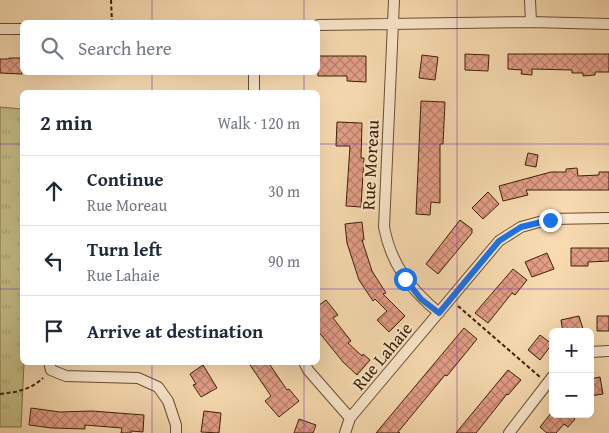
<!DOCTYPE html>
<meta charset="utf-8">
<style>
:root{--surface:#fff;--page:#f2f2f3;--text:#1f2937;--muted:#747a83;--line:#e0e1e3}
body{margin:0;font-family:"Gentium Book Plus",serif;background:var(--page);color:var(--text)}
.controls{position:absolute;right:15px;bottom:15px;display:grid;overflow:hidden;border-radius:8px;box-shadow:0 5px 20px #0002}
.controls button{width:45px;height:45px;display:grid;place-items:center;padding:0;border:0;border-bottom:1px solid var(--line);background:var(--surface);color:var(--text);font:25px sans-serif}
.stop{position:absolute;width:15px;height:15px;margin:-11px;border:4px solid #1a73e8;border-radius:50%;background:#fff}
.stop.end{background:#1a73e8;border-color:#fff;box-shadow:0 1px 5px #0008}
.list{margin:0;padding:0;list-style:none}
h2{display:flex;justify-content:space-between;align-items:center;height:65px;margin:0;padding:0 20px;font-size:21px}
h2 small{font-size:16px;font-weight:400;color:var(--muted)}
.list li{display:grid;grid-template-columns:32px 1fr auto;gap:15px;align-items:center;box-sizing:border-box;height:70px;padding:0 20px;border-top:1px solid var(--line)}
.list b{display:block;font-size:19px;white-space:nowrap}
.list p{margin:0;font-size:16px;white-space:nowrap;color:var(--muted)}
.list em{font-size:16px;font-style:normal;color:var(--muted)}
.icon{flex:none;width:28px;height:28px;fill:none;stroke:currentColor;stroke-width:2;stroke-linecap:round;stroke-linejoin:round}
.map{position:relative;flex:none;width:609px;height:433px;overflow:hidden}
.search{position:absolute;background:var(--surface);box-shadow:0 5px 20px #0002;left:20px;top:20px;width:300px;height:55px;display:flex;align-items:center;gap:12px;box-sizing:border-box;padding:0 18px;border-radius:8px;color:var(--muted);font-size:19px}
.panel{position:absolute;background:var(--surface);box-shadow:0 5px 20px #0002;left:20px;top:90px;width:300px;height:275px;border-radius:8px}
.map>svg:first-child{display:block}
.park{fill:url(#park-tufts);stroke:#816e46}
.building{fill:url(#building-cross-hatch);stroke:#3d2005}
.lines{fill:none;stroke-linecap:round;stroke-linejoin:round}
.minor-casing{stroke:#6c4e30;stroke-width:12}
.path{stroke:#3d2005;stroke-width:2;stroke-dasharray:4 2.5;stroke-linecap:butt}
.minor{stroke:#fae7cc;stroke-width:10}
.route{stroke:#1a73e8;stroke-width:6}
.grid{fill:none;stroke:#7b2cbf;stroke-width:1;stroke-opacity:0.55}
.labels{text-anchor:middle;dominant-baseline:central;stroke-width:4;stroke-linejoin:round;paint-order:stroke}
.street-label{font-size:18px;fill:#3d2005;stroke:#fae7cc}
</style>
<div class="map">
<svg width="609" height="433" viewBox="0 0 609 433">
<defs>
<pattern id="park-tufts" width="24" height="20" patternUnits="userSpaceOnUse" patternTransform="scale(1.25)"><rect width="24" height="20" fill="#c5bd86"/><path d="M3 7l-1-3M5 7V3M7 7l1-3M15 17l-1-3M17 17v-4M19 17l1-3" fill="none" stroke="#aaa272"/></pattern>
<pattern id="building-cross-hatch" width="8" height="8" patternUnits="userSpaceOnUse" patternTransform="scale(1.25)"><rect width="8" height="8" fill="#e39e88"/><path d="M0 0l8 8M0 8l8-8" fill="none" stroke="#b9806d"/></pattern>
</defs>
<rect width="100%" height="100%" fill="#f7dab0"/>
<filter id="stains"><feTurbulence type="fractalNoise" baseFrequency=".004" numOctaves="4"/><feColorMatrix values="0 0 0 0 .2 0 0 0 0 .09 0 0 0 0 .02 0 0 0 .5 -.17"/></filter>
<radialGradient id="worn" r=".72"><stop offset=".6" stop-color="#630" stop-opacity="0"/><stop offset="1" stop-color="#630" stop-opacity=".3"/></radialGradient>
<path class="park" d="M 0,107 L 22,109 L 24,363 L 21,427 L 0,427 Z"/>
<path class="building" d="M 465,54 L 489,55 L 488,71 L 465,70 Z
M 508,54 L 609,54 L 609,72 L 595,72 L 595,75 L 583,76 L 583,73 L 572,73 L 572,70 L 532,69 L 532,75 L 521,74 L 522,70 L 508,69 Z
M 422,55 L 438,57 L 435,80 L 419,78 Z
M 318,56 L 366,56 L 366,82 L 347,81 L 347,76 L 318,76 Z
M 9,58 L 22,58 L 22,74 L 0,73 L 0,59 L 8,59 Z
M 421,101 L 445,102 L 443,144 L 440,144 L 440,203 L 431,202 L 430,215 L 416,214 Z
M 337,122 L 362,123 L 361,158 L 364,158 L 361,207 L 346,206 L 350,146 L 336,146 Z
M 528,153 L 538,155 L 536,167 L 525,165 Z
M 577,168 L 578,176 L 599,175 L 599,172 L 609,172 L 609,190 L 526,190 L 528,195 L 503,201 L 499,186 L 551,172 L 566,172 L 566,169 Z
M 488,192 L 499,204 L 483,219 L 472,208 Z
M 460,220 L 472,229 L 472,233 L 438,274 L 426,264 Z
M 362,222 L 364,240 L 362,240 L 372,271 L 386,293 L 383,294 L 405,316 L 389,332 L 377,320 L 387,311 L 375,299 L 373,301 L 359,280 L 347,243 L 345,224 Z
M 571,248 L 609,248 L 609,261 L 588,262 L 588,266 L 571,266 Z
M 547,253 L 554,269 L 532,277 L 525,262 Z
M 513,269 L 527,280 L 515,295 L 512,293 L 488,323 L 475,313 Z
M 326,300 L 338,315 L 333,318 L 351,341 L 348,343 L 362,356 L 363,354 L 370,360 L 357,375 L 343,362 L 318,331 L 318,306 Z
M 579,316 L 584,332 L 563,332 L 561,320 Z
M 597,316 L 609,316 L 609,331 L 597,331 Z
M 464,328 L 477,339 L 447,376 L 445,375 L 398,432 L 400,433 L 376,433 Z
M 540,335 L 552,344 L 540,360 L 528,350 Z
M 248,362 L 268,362 L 287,390 L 289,389 L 299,401 L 279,417 L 265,401 L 271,396 Z
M 203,365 L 217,388 L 201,397 L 193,385 L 196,384 L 190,374 Z
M 508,370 L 521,380 L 508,395 L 507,394 L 476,433 L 456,433 Z
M 600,377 L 603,394 L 590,396 L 590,379 Z
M 31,408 L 60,412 L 92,411 L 144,415 L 143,432 L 131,431 L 131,433 L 121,433 L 122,428 L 85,425 L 85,429 L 52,428 L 29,425 Z
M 204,411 L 221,413 L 219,433 L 201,432 Z
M 552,412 L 553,414 L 571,414 L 570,415 L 575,419 L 568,427 L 564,424 L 556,433 L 547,433 L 540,427 Z
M 299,419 L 316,425 L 313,433 L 294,433 Z"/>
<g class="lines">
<g class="minor-casing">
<path id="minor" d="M 394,0 L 384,227 C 391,264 410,289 439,313
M 530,0 L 531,22
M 318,25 L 531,22 L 609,24
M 0,29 L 22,29
M 254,92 L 254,72
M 590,352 L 609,351
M 49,362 L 51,370 L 66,376 L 138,378 L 158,387 L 168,401 L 176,425 L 176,433
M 304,362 L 308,370 L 350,418
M 345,433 L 350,418 L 499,241 L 521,227 L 550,219 L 609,218
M 509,433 L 553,376"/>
</g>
<path class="path" d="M 111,0 L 112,22
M 458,306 L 540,377
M 0,394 C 17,392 30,390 43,378"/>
<use href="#minor" class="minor"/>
</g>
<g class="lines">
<path class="route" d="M 405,279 L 421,299 L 439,313 L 499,241 L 521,227 L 550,220"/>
</g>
<path class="grid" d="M 152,0 L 152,22M 304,0 L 304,22M 457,0 L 457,433M 152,72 L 152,92M 304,72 L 304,92M 0,144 L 22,144M 318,144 L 609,144M 0,289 L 22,289M 318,289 L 609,289M 152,362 L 152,433M 304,362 L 304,433"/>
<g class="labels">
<g class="street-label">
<text transform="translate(370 165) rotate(-87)">Rue Moreau</text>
<text transform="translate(382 356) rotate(-50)">Rue Lahaie</text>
</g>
</g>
<rect width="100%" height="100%" filter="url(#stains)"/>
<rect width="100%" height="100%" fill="url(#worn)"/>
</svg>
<div class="controls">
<button>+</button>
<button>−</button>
</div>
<div class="stop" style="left:405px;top:279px"></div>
<div class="stop end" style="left:550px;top:220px"></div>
<div class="search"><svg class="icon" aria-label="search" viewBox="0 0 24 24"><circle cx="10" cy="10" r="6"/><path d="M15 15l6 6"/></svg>Search here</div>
<section class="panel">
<h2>2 min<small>Walk · 120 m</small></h2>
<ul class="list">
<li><svg class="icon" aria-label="ahead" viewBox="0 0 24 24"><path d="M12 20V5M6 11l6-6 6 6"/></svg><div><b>Continue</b><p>Rue Moreau</p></div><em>30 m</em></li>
<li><svg class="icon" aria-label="left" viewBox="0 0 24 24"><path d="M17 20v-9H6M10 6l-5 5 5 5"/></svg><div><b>Turn left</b><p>Rue Lahaie</p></div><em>90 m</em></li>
<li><svg class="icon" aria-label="arrive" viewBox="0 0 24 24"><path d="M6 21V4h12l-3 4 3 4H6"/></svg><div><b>Arrive at destination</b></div></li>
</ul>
</section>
</div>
